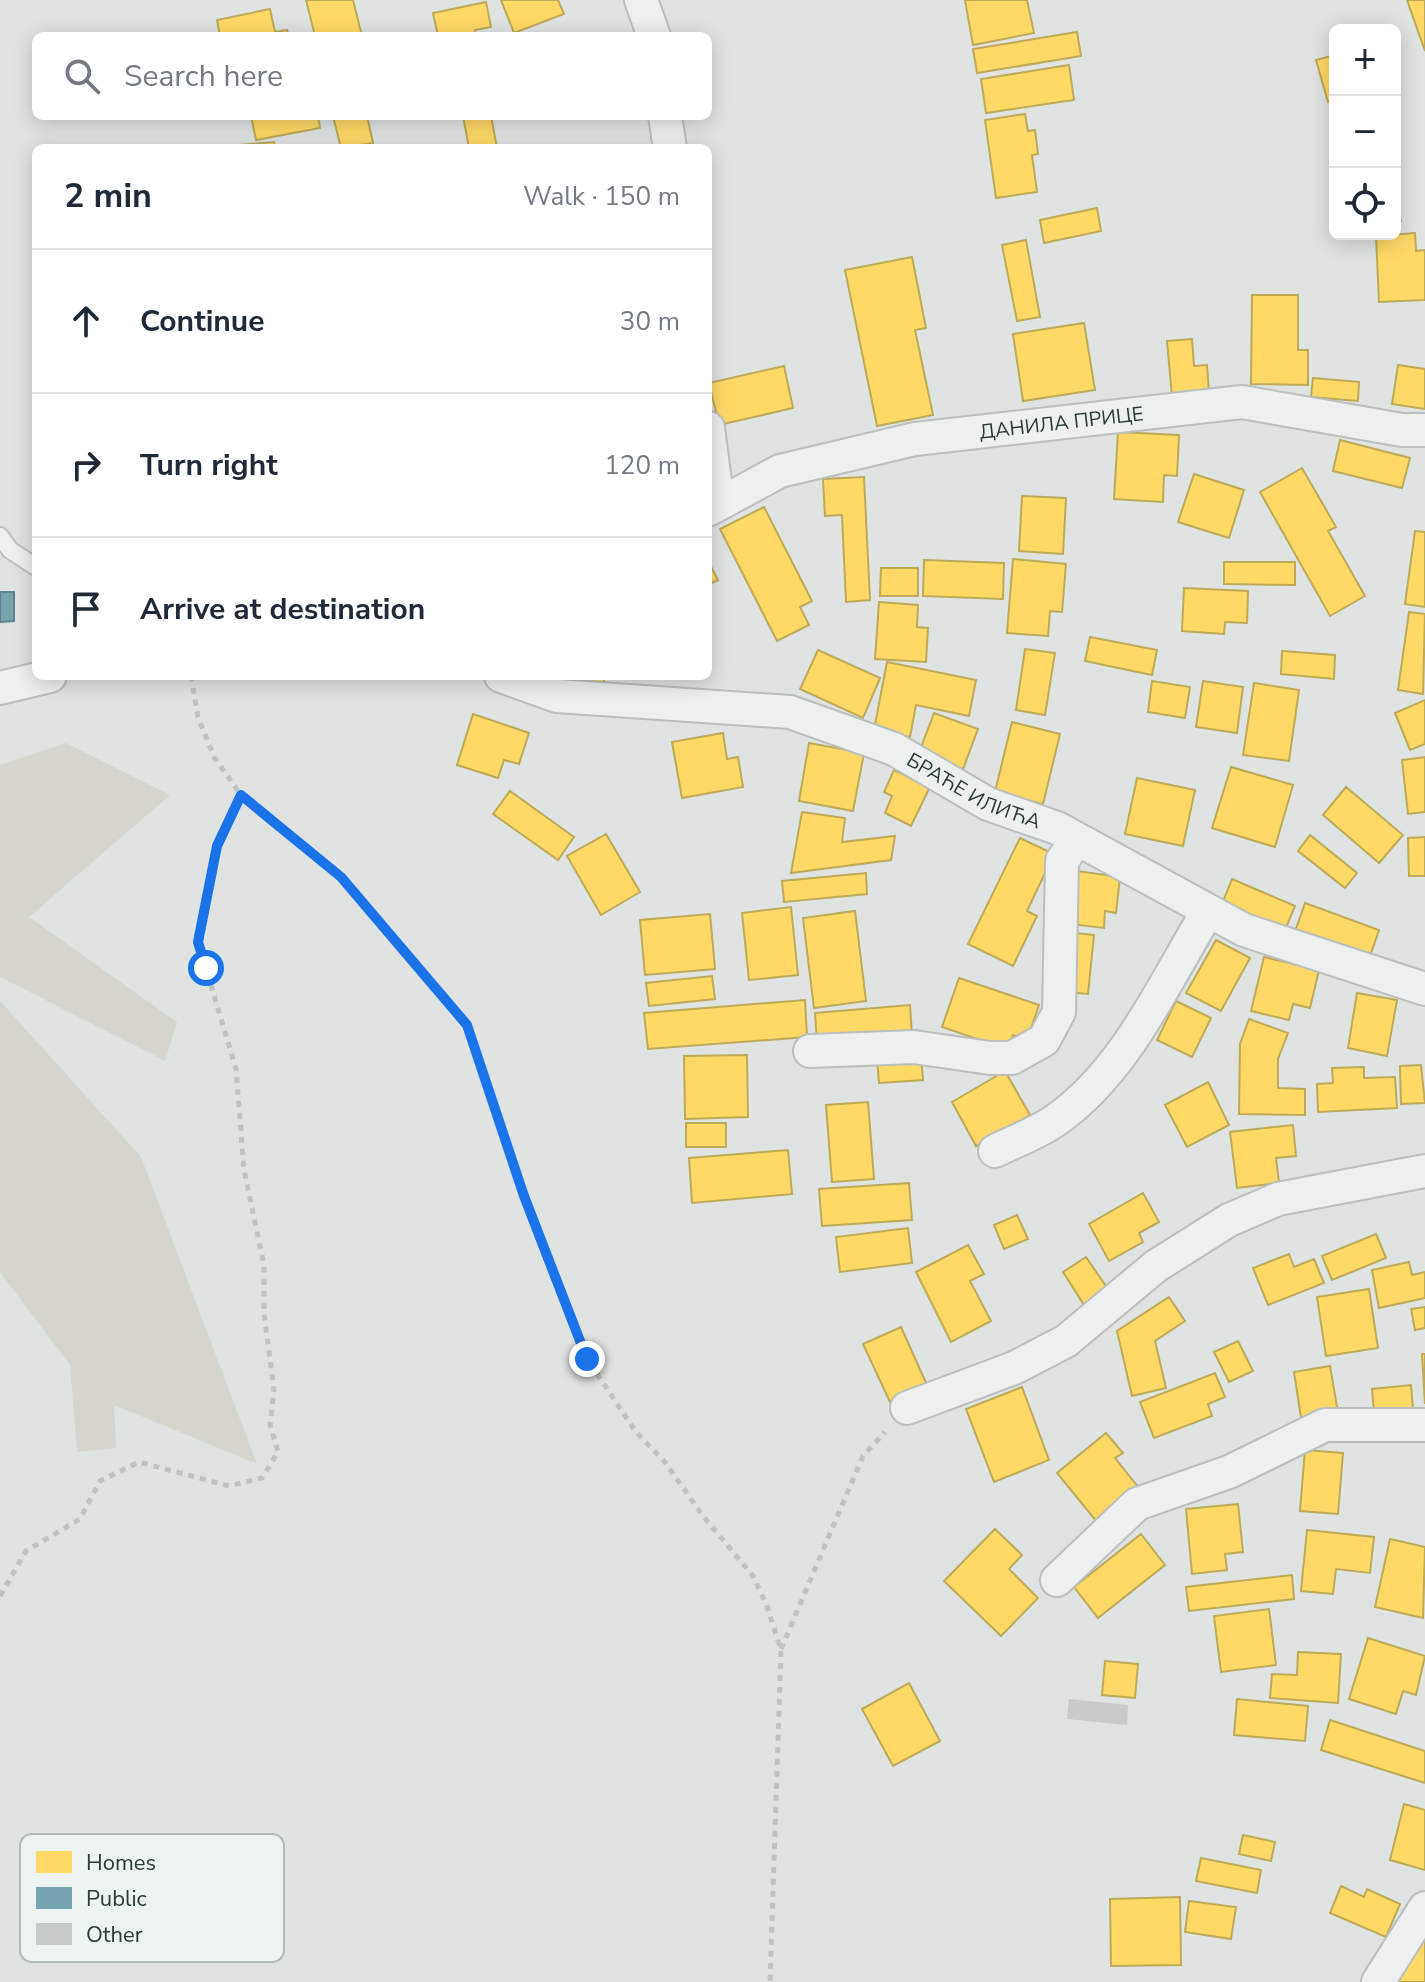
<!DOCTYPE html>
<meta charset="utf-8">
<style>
:root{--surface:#fff;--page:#f2f2f3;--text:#1f2937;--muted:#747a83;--line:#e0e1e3}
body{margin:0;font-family:"Nunito Sans",sans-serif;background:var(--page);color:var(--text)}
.controls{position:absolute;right:24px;top:24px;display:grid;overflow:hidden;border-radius:12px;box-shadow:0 4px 20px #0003}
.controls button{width:72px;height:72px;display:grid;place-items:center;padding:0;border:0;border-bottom:2px solid var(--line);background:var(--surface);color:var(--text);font:40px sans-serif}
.stop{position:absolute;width:24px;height:24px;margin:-18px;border:6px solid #1a73e8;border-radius:50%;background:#fff}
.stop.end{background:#1a73e8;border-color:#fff;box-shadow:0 2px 8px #0008}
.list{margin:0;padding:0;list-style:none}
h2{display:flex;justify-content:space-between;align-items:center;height:104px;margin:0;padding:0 32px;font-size:34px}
h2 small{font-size:26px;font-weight:400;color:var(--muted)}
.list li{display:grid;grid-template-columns:52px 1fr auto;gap:24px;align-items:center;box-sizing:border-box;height:144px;padding:0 32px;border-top:2px solid var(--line)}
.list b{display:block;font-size:30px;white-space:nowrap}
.list em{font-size:26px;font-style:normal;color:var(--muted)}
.icon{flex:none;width:44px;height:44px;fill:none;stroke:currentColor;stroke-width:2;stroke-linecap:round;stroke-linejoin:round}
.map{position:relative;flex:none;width:1425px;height:1982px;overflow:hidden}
.search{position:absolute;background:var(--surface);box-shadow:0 4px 20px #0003;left:32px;top:32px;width:680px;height:88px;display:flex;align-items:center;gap:20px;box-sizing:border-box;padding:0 28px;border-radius:12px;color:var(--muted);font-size:30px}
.panel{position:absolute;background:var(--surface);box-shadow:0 4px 20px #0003;left:32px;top:144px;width:680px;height:536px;border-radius:12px}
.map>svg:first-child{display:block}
.green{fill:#d6d6cf}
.homes{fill:#ffd966;stroke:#bea957;stroke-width:2}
.public{fill:#76a5af;stroke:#5f858a;stroke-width:2}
.building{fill:#c7cbca}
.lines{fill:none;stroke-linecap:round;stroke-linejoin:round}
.lane-casing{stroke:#bbbfbe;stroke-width:20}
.street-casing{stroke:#bbbfbe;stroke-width:36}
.path{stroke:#bfc3c2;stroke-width:5;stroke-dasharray:6 6;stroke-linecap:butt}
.lane{stroke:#eef0f0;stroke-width:16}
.street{stroke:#eef0f0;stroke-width:32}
.route{stroke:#1a73e8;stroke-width:10}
.labels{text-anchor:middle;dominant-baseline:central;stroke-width:8;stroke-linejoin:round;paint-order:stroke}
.street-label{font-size:20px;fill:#283a35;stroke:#ecf3f1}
.key{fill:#ecf3f1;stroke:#b1bcb9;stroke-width:2}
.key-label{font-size:22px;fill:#283a35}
</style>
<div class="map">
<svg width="1425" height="1982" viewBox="0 0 1425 1982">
<rect width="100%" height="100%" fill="#dfe3e2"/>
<path class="green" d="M 66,743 L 170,795 L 29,917 L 177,1022 L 165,1061 L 0,977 L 0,765 Z
M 0,1001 L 141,1157 L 257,1464 L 114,1405 L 116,1448 L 77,1452 L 70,1365 L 0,1272 Z"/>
<path class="homes" d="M 306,0 L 353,0 L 362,36 L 315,36 Z
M 501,0 L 558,0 L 564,14 L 514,33 Z
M 965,0 L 1027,0 L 1034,33 L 973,45 Z
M 1407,0 L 1425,0 L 1425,51 Z
M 486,2 L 491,27 L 475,30 L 476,36 L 438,36 L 433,13 Z
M 270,9 L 275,32 L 287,30 L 289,36 L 220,36 L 217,20 Z
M 1077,32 L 1081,56 L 977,73 L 973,49 Z
M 1335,55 L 1335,100 L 1328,102 L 1316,60 Z
M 1069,65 L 1074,100 L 986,113 L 981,79 Z
M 1025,114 L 1028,131 L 1035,130 L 1038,154 L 1032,155 L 1037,192 L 996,198 L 985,120 Z
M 251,116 L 318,116 L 320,128 L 256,140 Z
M 333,116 L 367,116 L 373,143 L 341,148 Z
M 463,116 L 491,116 L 497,148 L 469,148 Z
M 274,142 L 275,148 L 205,148 Z
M 1395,199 L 1401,221 L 1395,222 Z
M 1097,208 L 1101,231 L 1044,243 L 1040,220 Z
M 1415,233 L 1416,251 L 1425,250 L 1425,300 L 1379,302 L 1376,236 Z
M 1026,240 L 1040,317 L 1017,321 L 1002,245 Z
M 912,257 L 926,328 L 915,330 L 933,415 L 877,426 L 845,270 Z
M 1252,295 L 1298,295 L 1298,350 L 1308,350 L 1308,385 L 1251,384 Z
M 1084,323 L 1095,390 L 1023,401 L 1013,334 Z
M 1192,339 L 1194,366 L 1207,365 L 1209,393 L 1172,396 L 1167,341 Z
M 1398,365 L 1425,369 L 1425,409 L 1392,404 Z
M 784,366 L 793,408 L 719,425 L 709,383 Z
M 1313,378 L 1359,382 L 1358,401 L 1311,397 Z
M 1118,432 L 1179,435 L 1177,476 L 1164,475 L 1163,502 L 1114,499 Z
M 1340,440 L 1410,458 L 1402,488 L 1333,471 Z
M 1302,468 L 1336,527 L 1328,531 L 1365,596 L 1330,616 L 1260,492 Z
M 1194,474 L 1244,490 L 1229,538 L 1178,522 Z
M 864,477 L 870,600 L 846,602 L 842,515 L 825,516 L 823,479 Z
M 1022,496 L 1066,498 L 1063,554 L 1019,551 Z
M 764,507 L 812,601 L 800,607 L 809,625 L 777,641 L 720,529 Z
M 1415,531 L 1425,532 L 1425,607 L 1405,604 Z
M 1013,559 L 1066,564 L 1062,612 L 1050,611 L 1048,636 L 1007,633 Z
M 924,560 L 1004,563 L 1003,599 L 923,596 Z
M 708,561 L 718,580 L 708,585 Z
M 1224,562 L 1295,562 L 1295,585 L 1224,584 Z
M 881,568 L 918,568 L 918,596 L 880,596 Z
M 1184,588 L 1248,591 L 1247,623 L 1225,622 L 1224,634 L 1182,631 Z
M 879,602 L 918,605 L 917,627 L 928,628 L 926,662 L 875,659 Z
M 1409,612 L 1425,614 L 1423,694 L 1398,690 Z
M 1090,637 L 1157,650 L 1152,675 L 1085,661 Z
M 1025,649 L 1055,653 L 1045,715 L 1016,710 Z
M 818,650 L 880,678 L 863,718 L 800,689 Z
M 1282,651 L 1335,655 L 1334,679 L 1281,674 Z
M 887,662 L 976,680 L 969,716 L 916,705 L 910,737 L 874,730 Z
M 561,676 L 604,676 L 604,688 L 561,687 Z
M 1152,681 L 1190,687 L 1185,718 L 1148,712 Z
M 1203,681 L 1243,687 L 1237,733 L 1196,727 Z
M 1254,683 L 1299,690 L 1289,761 L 1243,755 Z
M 1425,700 L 1425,744 L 1410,750 L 1395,713 Z
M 934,713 L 978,729 L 963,769 L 919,753 Z
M 473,714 L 529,733 L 519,764 L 504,760 L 498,778 L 457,765 Z
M 1012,722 L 1060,734 L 1043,804 L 995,792 Z
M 723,733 L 727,759 L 738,757 L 743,787 L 682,798 L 672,742 Z
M 809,743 L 864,753 L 853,811 L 799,801 Z
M 1425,757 L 1425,812 L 1408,814 L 1402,760 Z
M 1231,767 L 1293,785 L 1275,847 L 1212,828 Z
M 894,770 L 930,787 L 911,826 L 885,813 L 892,796 L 884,792 Z
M 1137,778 L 1195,790 L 1183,846 L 1125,834 Z
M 1346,787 L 1403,835 L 1379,863 L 1323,815 Z
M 510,791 L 574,837 L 558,860 L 493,814 Z
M 802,812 L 845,818 L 842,842 L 895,836 L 891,860 L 791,873 Z
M 606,834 L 640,892 L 601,915 L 567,856 Z
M 1310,835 L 1357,873 L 1345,888 L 1298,851 Z
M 1425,837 L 1425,876 L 1409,876 L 1408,838 Z
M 1020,838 L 1054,854 L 1027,911 L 1037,916 L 1013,966 L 968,944 Z
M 1077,871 L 1120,877 L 1116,913 L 1105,911 L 1104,928 L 1070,924 Z
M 866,873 L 867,894 L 784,902 L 782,881 Z
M 1232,879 L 1295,906 L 1285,930 L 1222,904 Z
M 1305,903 L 1379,930 L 1369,959 L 1295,932 Z
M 791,907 L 798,975 L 749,980 L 742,913 Z
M 855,911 L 866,1001 L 814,1008 L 803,918 Z
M 710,914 L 715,969 L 645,975 L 640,920 Z
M 1074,933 L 1094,935 L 1088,994 L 1067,992 Z
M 1216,940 L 1250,958 L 1221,1011 L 1186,993 Z
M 1264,957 L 1319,970 L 1310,1008 L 1293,1004 L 1289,1020 L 1251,1011 Z
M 712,976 L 715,999 L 649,1006 L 646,983 Z
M 959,978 L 1039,1005 L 1027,1040 L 1013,1035 L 1009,1050 L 942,1027 Z
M 1357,993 L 1397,1000 L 1387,1056 L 1348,1048 Z
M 805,1000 L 807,1037 L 648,1049 L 644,1013 Z
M 1176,1001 L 1211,1018 L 1192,1057 L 1157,1040 Z
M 910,1005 L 912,1035 L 817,1042 L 815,1013 Z
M 1249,1019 L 1288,1033 L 1278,1059 L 1278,1088 L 1305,1089 L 1305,1115 L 1239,1114 L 1240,1044 Z
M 747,1055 L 748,1117 L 685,1119 L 684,1056 Z
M 921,1056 L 923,1080 L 879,1083 L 877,1059 Z
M 1421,1065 L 1425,1103 L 1401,1104 L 1400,1066 Z
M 1364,1067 L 1364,1078 L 1395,1077 L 1397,1108 L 1318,1112 L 1317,1084 L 1333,1083 L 1332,1068 Z
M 1005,1071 L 1030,1115 L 976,1146 L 952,1102 Z
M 1208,1082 L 1229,1125 L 1187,1147 L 1165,1105 Z
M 868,1102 L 874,1179 L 832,1182 L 826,1105 Z
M 686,1123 L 726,1123 L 726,1147 L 686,1147 Z
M 1293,1125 L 1296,1156 L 1276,1158 L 1279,1183 L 1237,1188 L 1230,1132 Z
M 788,1150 L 792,1194 L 692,1203 L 689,1158 Z
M 909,1183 L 912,1220 L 822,1226 L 819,1189 Z
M 1143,1193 L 1159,1222 L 1139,1233 L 1143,1242 L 1109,1261 L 1089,1224 Z
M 1017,1215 L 1028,1239 L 1004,1249 L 994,1225 Z
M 908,1228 L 912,1263 L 840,1272 L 836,1237 Z
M 1376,1234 L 1386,1258 L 1332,1280 L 1322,1256 Z
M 968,1245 L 984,1274 L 970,1281 L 991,1321 L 951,1342 L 916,1272 Z
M 1289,1254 L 1294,1267 L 1314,1259 L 1324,1283 L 1268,1305 L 1253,1268 Z
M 1086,1257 L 1110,1292 L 1086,1308 L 1063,1272 Z
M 1409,1262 L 1412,1275 L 1425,1272 L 1425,1298 L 1379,1308 L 1372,1270 Z
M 1369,1289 L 1378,1348 L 1326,1356 L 1317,1297 Z
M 1169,1297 L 1185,1321 L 1155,1341 L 1166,1388 L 1132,1396 L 1117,1331 Z
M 1425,1307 L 1425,1328 L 1415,1330 L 1411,1309 Z
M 901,1327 L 927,1385 L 890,1402 L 863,1344 Z
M 1238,1341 L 1253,1371 L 1229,1382 L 1214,1352 Z
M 1422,1354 L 1425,1354 L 1425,1404 Z
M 1330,1366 L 1339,1418 L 1302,1424 L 1294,1372 Z
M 1215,1373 L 1225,1397 L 1208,1404 L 1212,1416 L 1154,1438 L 1140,1402 Z
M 1411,1385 L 1413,1409 L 1374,1412 L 1372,1389 Z
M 1022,1387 L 1049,1460 L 994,1482 L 966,1409 Z
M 1106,1433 L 1123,1453 L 1115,1458 L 1139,1488 L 1097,1522 L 1057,1473 Z
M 1305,1450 L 1343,1453 L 1338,1514 L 1300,1511 Z
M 1238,1504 L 1243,1552 L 1225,1554 L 1227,1570 L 1192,1574 L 1186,1509 Z
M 995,1529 L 1022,1555 L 1009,1569 L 1038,1598 L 1001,1636 L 944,1581 Z
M 1307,1530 L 1374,1537 L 1370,1573 L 1336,1569 L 1333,1594 L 1301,1591 Z
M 1141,1534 L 1165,1565 L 1098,1618 L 1074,1587 Z
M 1390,1539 L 1425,1547 L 1423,1618 L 1375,1607 Z
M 1292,1575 L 1294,1599 L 1189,1611 L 1186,1587 Z
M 1269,1609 L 1276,1665 L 1221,1672 L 1214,1616 Z
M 1368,1638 L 1425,1656 L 1416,1695 L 1403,1691 L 1396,1714 L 1349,1699 Z
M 1298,1652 L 1341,1654 L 1338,1703 L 1270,1698 L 1272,1674 L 1297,1675 Z
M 1105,1661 L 1138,1664 L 1135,1698 L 1102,1695 Z
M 909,1683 L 940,1741 L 893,1766 L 862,1709 Z
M 1237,1699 L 1308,1706 L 1305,1741 L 1234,1735 Z
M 1330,1720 L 1425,1751 L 1425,1783 L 1321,1750 Z
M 1404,1804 L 1425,1810 L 1425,1870 L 1390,1860 Z
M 1243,1835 L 1275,1842 L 1271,1861 L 1239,1854 Z
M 1201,1858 L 1261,1870 L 1257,1893 L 1196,1881 Z
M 1341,1886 L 1364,1897 L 1367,1889 L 1400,1904 L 1386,1937 L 1330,1913 Z
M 1180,1897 L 1181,1965 L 1111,1966 L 1110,1899 Z
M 1189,1901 L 1236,1907 L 1231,1939 L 1185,1932 Z
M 1425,1934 L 1425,1982 L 1398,1982 Z"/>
<path class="public" d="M 0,592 L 14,592 L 14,621 L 0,622 Z"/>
<path class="building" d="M 1069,1699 L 1128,1705 L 1127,1725 L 1067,1719 Z"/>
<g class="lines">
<g class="lane-casing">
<path id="lane" d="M 0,536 L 10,550 L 36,567"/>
</g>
<g class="street-casing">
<g id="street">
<path d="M 641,0 L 654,36"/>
<path d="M 665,116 L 670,148"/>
<path d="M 708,428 L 718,504"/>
<path id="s1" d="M 708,510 L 780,471 L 915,439 L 1242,402 L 1402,430 L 1425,430"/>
<path id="s2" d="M 501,676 L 557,696 L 790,712 L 894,749 L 988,804 L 1057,828 L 1244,930 L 1425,989"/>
<path d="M 0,688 L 50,676"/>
<path d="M 810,1051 L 914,1047 L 990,1058 L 1012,1058 L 1044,1040 L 1059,1012 L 1062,861 L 1076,840"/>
<path d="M 995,1151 C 1015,1141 1038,1133 1056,1120 C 1126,1071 1164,983 1208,911"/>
<path d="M 907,1408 L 1014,1368 L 1066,1341 L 1156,1266 L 1229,1220 L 1278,1199 L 1425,1171"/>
<path d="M 1057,1580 L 1137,1504 L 1229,1472 L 1325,1425 L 1425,1425"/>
<path d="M 1378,1982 L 1425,1908"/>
</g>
</g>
<path class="path" d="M 191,676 L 198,717 L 214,757 L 241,795 L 341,877 L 467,1025 L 524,1196 L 587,1359 L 636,1432 L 664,1461 L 703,1516 L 753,1576 L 767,1606 L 781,1650 L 770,1982
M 0,1596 L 26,1551 L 80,1519 L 100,1481 L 139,1462 L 229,1486 L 262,1478 L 278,1452 L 270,1424 L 274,1390 L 264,1313 L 264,1265 L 244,1170 L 236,1069 L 198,942 L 217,846 L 241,795
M 781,1649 L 863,1456 L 885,1432"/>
<use href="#lane" class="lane"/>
<use href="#street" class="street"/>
</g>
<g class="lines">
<path class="route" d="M 206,968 L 198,942 L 217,846 L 241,795 L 341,877 L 467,1025 L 524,1196 L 587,1359"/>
</g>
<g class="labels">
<g class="street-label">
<text stroke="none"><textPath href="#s1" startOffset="368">ДАНИЛА ПРИЦЕ</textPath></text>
<text stroke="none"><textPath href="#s2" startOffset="494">БРАЋЕ ИЛИЋА</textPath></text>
</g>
</g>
<rect x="20" y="1834" width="264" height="128" rx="12" class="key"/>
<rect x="36" y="1851" width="36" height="22" fill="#ffd966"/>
<rect x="36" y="1887" width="36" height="22" fill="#76a5af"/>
<rect x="36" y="1923" width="36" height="22" fill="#c7cbca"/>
<g class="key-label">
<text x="86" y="1870">Homes</text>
<text x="86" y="1906">Public</text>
<text x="86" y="1942">Other</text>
</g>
</svg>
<div class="controls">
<button>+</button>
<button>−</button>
<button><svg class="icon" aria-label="locate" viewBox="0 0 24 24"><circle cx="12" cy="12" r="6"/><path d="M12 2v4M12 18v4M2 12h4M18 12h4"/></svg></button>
</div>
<div class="stop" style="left:206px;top:968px"></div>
<div class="stop end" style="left:587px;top:1359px"></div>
<div class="search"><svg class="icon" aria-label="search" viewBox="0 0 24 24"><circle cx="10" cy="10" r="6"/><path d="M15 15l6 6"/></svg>Search here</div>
<section class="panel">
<h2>2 min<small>Walk · 150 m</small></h2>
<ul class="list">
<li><svg class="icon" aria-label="ahead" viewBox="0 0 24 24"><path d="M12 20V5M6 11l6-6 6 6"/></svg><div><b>Continue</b></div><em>30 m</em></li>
<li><svg class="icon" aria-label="right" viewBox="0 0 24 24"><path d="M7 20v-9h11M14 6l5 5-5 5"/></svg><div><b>Turn right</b></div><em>120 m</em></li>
<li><svg class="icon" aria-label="arrive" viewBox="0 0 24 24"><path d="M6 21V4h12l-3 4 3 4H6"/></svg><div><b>Arrive at destination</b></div></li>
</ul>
</section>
</div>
